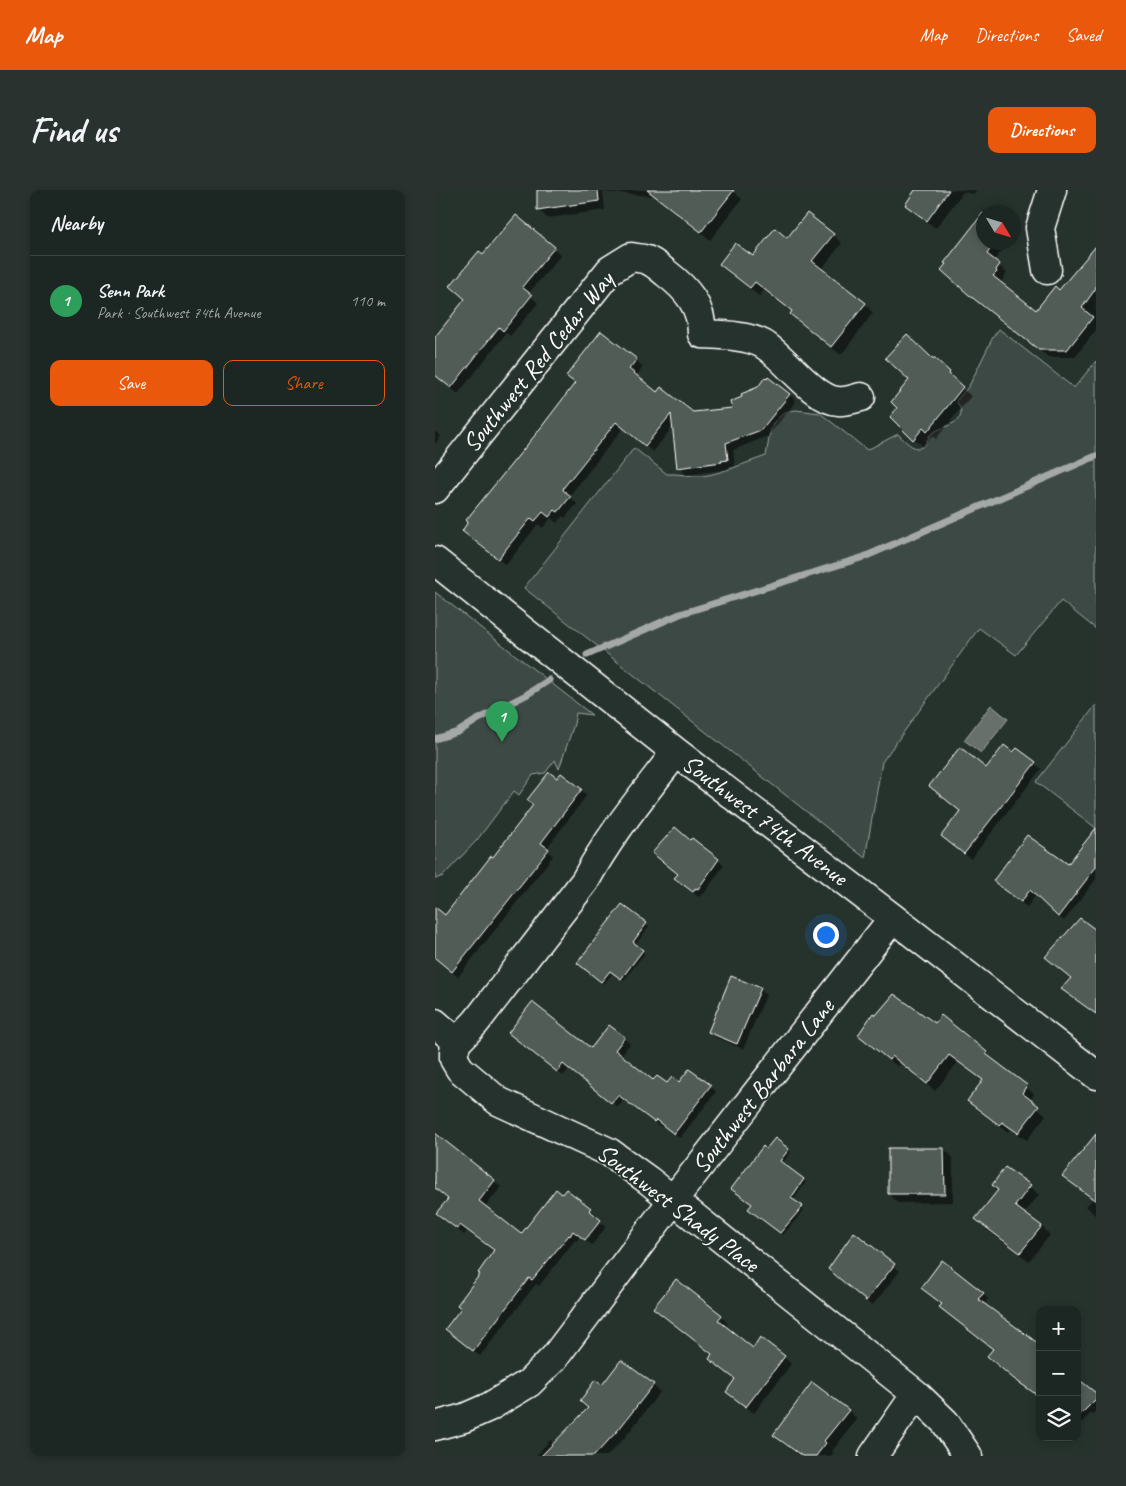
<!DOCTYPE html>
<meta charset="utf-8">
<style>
:root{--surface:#1c2622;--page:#29322f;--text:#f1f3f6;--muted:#a0a5a5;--line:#3a4340;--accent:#ea580c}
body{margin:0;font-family:Caveat,sans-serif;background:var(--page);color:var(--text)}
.controls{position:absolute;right:15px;bottom:15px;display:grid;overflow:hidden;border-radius:10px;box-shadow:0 2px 8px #0003}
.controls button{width:45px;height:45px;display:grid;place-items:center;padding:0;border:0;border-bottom:1px solid var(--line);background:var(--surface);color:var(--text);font:25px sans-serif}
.compass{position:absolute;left:541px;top:15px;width:45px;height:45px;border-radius:50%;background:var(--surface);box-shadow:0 2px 8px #0003;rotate:128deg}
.you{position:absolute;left:390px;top:744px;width:18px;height:18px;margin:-12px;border:4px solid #fff;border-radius:50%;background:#1a73e8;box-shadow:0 0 0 8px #1a73e833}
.badge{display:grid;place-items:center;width:32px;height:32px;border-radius:50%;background:var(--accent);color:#fff;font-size:16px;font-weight:700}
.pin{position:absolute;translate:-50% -41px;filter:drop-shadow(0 1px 2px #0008)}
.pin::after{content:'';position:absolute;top:26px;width:18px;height:15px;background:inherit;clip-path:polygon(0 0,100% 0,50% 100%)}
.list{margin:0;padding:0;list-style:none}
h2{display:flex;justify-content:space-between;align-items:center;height:65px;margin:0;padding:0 20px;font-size:21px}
h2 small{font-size:16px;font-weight:400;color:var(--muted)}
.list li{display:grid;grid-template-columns:32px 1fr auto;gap:15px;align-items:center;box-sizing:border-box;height:90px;padding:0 20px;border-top:1px solid var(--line)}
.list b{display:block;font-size:19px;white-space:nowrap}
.list p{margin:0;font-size:16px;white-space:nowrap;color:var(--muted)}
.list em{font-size:16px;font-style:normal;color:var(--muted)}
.actions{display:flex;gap:10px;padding:15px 20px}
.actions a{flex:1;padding:11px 0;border:1px solid var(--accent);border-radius:10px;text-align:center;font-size:18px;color:var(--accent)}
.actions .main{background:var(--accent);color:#fff}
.icon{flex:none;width:28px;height:28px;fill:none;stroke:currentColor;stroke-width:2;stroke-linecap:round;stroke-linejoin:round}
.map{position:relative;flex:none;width:661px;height:1266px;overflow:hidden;border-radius:10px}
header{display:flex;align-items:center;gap:30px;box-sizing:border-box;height:70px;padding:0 25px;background:var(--accent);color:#fff}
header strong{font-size:24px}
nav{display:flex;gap:28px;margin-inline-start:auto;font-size:18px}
.intro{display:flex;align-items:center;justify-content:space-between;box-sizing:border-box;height:120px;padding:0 30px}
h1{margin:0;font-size:35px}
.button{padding:12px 22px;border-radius:10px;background:var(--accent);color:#fff;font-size:18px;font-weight:700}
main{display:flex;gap:30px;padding:0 30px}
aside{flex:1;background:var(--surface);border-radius:10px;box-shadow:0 2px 8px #0003}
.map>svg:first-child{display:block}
.green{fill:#3e4944;stroke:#9ea4a2}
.water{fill:#67706c;stroke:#a4a9a7}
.shadow{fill:#0007}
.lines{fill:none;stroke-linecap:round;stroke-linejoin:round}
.stream{stroke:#a4a9a7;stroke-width:7}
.building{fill:#515c57;stroke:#fff}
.minor-casing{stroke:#fff;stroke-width:31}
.minor{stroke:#26332d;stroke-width:28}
.labels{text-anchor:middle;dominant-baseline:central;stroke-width:4;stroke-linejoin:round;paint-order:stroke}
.street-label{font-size:25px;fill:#fff;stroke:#26332d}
</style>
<header>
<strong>Map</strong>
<nav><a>Map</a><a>Directions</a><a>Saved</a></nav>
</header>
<div class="intro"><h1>Find us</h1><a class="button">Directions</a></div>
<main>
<aside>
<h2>Nearby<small></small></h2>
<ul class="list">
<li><span class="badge" style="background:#2e9e5b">1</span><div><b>Senn Park</b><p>Park · Southwest 74th Avenue</p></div><em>110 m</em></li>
</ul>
<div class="actions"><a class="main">Save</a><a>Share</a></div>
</aside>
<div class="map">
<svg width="661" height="1266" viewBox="0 0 661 1266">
<rect width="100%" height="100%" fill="#26332d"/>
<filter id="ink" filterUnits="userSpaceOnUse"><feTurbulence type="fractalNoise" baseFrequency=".02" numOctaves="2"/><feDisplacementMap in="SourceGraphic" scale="10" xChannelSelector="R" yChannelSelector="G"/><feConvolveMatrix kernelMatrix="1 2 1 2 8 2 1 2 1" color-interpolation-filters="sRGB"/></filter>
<g filter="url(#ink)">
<path class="green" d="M 564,139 L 639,198 L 661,171 L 661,439 L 626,411 L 581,465 L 544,438 L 447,572 L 430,668 L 89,398 L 199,258 L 232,284 C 244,283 255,287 267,286 C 285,284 313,272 331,266 L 335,243 L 338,233 L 350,222 L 361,220 L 385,223 L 432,260 L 463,244 C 468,249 475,257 482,258 C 492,258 491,250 495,245 C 504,235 539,235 521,211 L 534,196 L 558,147 Z
M 0,402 L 157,525 L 141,523 L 139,534 L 124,579 L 120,570 L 110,583 L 98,585 L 84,605 L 79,601 L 42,650 L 8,686 L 0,689 Z
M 661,515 L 661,638 L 601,592 Z"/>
<path class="water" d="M 556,515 L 573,529 L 546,563 L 529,550 Z"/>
<path class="shadow" d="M 104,0 L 297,0 L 307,9 L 275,50 L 219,6 L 168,2 L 170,20 L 112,28 L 104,20 Z
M 482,0 L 541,0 L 539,4 L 528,2 L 501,38 L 480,23 L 472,15 Z
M 81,26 L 126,65 L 93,104 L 103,113 L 75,146 L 71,143 L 23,204 L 0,185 L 0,149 L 31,110 L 48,66 Z
M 544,31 L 548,34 L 548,52 L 572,53 L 559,71 L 572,83 L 565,94 L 601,122 L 661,70 L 661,140 L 640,167 L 613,167 L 543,112 Z
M 398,45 L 407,53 L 386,80 L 430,114 L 438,123 L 406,165 L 365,133 L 356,124 L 358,122 L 329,100 L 324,106 L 294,82 L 286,74 L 318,68 L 353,50 Z
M 201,170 L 208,177 L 201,186 L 222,204 L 258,224 L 299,219 L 354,204 L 361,211 L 333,246 L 298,260 L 300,277 L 293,277 L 293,279 L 251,285 L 244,277 L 238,236 L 218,262 L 188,238 L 136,304 L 135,307 L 142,314 L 130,328 L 128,326 L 122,333 L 116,328 L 108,338 L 103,334 L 71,375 L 35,348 L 28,341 Z
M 497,170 L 514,183 L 523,192 L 522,194 L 536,206 L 501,249 L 497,246 L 488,257 L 457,226 Z
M 0,241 L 6,246 L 0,254 Z
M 578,564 L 600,573 L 606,579 L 536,669 L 507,646 L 526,622 L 551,580 Z
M 122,590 L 146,600 L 152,605 L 111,659 L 118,666 L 23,787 L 0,768 L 0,726 L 10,726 Z
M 255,652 L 283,670 L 289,675 L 269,704 L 268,703 L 264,707 L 246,694 L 241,688 L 244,684 L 218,663 Z
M 661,656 L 661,689 L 629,731 L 601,705 L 592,717 L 559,691 L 633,676 Z
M 188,716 L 214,737 L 200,755 L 210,763 L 189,790 L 178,782 L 169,794 L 146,775 Z
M 661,742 L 661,824 L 633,805 L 628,799 L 637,789 L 611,767 Z
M 325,799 L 331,805 L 308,859 L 280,847 L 274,841 Z
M 500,835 L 551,863 L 599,904 L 595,911 L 611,925 L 592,950 L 575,939 L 573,942 L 541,919 L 534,911 L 549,891 L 523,872 L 500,901 L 466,873 L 463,877 L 424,845 Z
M 189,848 L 195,854 L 185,866 L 218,892 L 232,895 L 244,894 L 275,896 L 281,902 L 245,948 L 228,935 L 226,937 L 189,910 L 183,917 L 134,879 L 128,886 L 80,849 L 156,860 Z
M 0,944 L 66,997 L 50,1017 L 87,1046 L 131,1000 L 155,1019 L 162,1025 L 160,1027 L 171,1037 L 157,1055 L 145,1046 L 142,1051 L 140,1050 L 104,1096 L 101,1094 L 45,1166 L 18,1145 L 27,1118 L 60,1061 L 32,1041 L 29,1045 L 9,1029 L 14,1009 L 0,998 Z
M 661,947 L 661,1026 L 651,1016 L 658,1009 L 636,993 L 629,986 Z
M 340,949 L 356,962 L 347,974 L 371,992 L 358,1011 L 369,1020 L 348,1045 L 317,1022 L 318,1014 L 331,961 Z
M 509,959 L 518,968 L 518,1012 L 463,1013 L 454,1004 Z
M 570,979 L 595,996 L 604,1005 L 589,1024 L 606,1036 L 615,1045 L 594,1071 L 550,1038 L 541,1029 L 564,1000 Z
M 419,1044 L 465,1081 L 437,1116 L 394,1079 Z
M 548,1103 L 553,1109 L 549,1115 L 605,1156 L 605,1207 L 587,1194 L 559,1159 L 506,1117 Z
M 220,1118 L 286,1126 L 293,1134 L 290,1138 L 318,1160 L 349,1167 L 356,1174 L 319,1223 L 300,1209 L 293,1202 L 301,1190 L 275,1169 L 278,1165 L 227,1126 Z
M 187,1172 L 218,1195 L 225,1202 L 191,1246 L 172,1266 L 101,1266 L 115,1250 L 120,1254 L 155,1219 L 168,1196 Z
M 642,1190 L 661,1204 L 661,1221 L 658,1224 L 656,1223 L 644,1235 L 642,1234 Z
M 413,1220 L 422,1229 L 397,1261 L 399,1262 L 396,1266 L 365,1266 L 348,1254 L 339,1245 Z"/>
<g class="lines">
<path class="stream" d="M 152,465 L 245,424 L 429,367 L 661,266
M 0,549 L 23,542 L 42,530 L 91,505 L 114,490"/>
</g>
<path class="building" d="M 102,0 L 163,0 L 164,11 L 102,20 Z
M 212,0 L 299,0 L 266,42 Z
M 480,0 L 514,0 L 492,31 L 470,15 Z
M 372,23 L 399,44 L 377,71 L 431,113 L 396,157 L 355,124 L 357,121 L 320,92 L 315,98 L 284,74 L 300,53 L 318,66 L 340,38 L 352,48 Z
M 548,23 L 548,52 L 560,52 L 552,64 L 565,74 L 561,80 L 562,82 L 558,86 L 601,120 L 620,96 L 624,100 L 661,56 L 661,98 L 647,118 L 658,127 L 632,160 L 604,160 L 534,105 L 506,80 L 511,74 L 509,73 Z
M 81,25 L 120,57 L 87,97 L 97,105 L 68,141 L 64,137 L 16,198 L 0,185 L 0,147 L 30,109 L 15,96 L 44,61 L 48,64 Z
M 166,141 L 202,169 L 194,179 L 222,202 L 226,197 L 258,222 L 297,218 L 295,212 L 307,207 L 306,204 L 323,197 L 330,187 L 332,189 L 333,187 L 355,204 L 326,240 L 291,253 L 293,270 L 286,271 L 287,272 L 242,278 L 236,224 L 210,256 L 181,232 L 129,297 L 128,300 L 136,306 L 123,322 L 120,320 L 114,327 L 108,322 L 100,331 L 96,328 L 63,369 L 27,341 L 33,332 L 31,330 L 101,244 L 140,193 L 131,186 Z
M 472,144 L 497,168 L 500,168 L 515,182 L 514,184 L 528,197 L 492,242 L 488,238 L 478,250 L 455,227 L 462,218 L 456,212 L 474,190 L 450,168 Z
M 569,555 L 578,562 L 582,558 L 601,572 L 529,664 L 506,646 L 525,621 L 494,596 L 525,557 L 551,578 Z
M 114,582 L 122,588 L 126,583 L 147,599 L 106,653 L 114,659 L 17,782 L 0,768 L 0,717 L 10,725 L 56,666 L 58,667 L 98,615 L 92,610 Z
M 240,637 L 255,650 L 257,648 L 284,669 L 263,699 L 261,698 L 258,702 L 239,688 L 243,684 L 217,663 Z
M 661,638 L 661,677 L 623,727 L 595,700 L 586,712 L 558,691 L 592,645 L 633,674 Z
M 187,714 L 212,733 L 198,752 L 208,760 L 186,789 L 175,781 L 166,792 L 142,773 Z
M 645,728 L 661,740 L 661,824 L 626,799 L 636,788 L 610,767 Z
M 296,786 L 326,798 L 302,854 L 273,842 Z
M 459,804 L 500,833 L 506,825 L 552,862 L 551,864 L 592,895 L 587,903 L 604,916 L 583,943 L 567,932 L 564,935 L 532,911 L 548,890 L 514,865 L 492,894 L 457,866 L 454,870 L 423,845 L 438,823 L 441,825 Z
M 97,812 L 156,858 L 174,835 L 190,847 L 180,860 L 218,890 L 222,886 L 232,893 L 237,887 L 244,892 L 254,879 L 276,895 L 239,944 L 221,930 L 219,932 L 183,905 L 176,913 L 128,874 L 122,882 L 73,843 Z
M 0,943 L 60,990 L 44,1011 L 86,1044 L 121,999 L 127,1004 L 131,999 L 156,1018 L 154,1020 L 166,1030 L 150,1050 L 138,1041 L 135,1046 L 134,1045 L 97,1090 L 94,1088 L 38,1161 L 10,1139 L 26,1118 L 22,1115 L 45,1084 L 43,1083 L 59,1060 L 25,1035 L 22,1039 L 1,1023 L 13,1009 L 0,998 Z
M 661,944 L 661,1011 L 627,986 Z
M 340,948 L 354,959 L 345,971 L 369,989 L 356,1008 L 368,1016 L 345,1043 L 313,1019 L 317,1014 L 296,999 L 328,956 L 331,959 Z
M 453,958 L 509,958 L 510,1004 L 453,1004 Z
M 570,977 L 596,995 L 580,1016 L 607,1036 L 585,1063 L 540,1029 L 563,1000 L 557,995 Z
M 419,1042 L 460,1074 L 431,1111 L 393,1079 Z
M 507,1070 L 549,1103 L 543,1109 L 604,1154 L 602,1157 L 605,1158 L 605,1207 L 579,1189 L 552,1166 L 558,1159 L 504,1117 L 507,1114 L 486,1098 Z
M 241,1089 L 287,1125 L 283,1130 L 318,1158 L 325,1147 L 350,1166 L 311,1217 L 291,1202 L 300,1189 L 274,1169 L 277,1164 L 218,1118 Z
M 186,1170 L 219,1194 L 184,1239 L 159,1266 L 106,1266 L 153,1218 L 145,1211 L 160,1190 L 167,1195 Z
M 642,1188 L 661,1203 L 661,1209 L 642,1228 Z
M 377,1192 L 414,1220 L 389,1251 L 391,1253 L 381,1266 L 367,1266 L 338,1245 Z"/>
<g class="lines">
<g class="minor-casing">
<path id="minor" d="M 612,80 L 605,38 L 617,0
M 0,299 L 175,80 L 196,67 C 201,68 207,68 212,70 C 218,72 225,78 231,83 C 252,99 267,116 267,144 C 285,145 312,145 328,154 C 349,166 379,210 403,211 C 410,212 419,209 426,207
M 0,371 L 241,562 L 458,728 L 661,885
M 241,562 C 209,604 175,644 150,691 L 41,832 L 22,852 L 19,861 L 19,869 L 25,879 L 63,911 L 174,962 L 213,990 L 481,1204 L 510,1232 L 533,1266
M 0,833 L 22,852
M 0,1236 L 29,1228 L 54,1217 L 94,1193 L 119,1168 L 238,1010 L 458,728
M 438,1266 L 481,1204"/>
</g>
<use href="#minor" class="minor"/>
</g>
</g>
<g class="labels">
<g class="street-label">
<text transform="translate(103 172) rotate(-51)">Southwest Red Cedar Way</text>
<text transform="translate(330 630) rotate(37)">Southwest 74th Avenue</text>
<text transform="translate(328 896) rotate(-52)">Southwest Barbara Lane</text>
<text transform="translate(243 1018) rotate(37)">Southwest Shady Place</text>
</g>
</g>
</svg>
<div class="controls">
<button>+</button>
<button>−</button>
<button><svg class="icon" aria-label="layers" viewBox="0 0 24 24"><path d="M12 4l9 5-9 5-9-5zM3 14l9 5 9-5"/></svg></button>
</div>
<svg class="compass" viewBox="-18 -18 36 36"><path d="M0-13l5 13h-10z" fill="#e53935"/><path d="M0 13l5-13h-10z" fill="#a0a5a5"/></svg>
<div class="you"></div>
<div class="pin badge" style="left:67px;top:552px;background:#2e9e5b">1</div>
</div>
</main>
